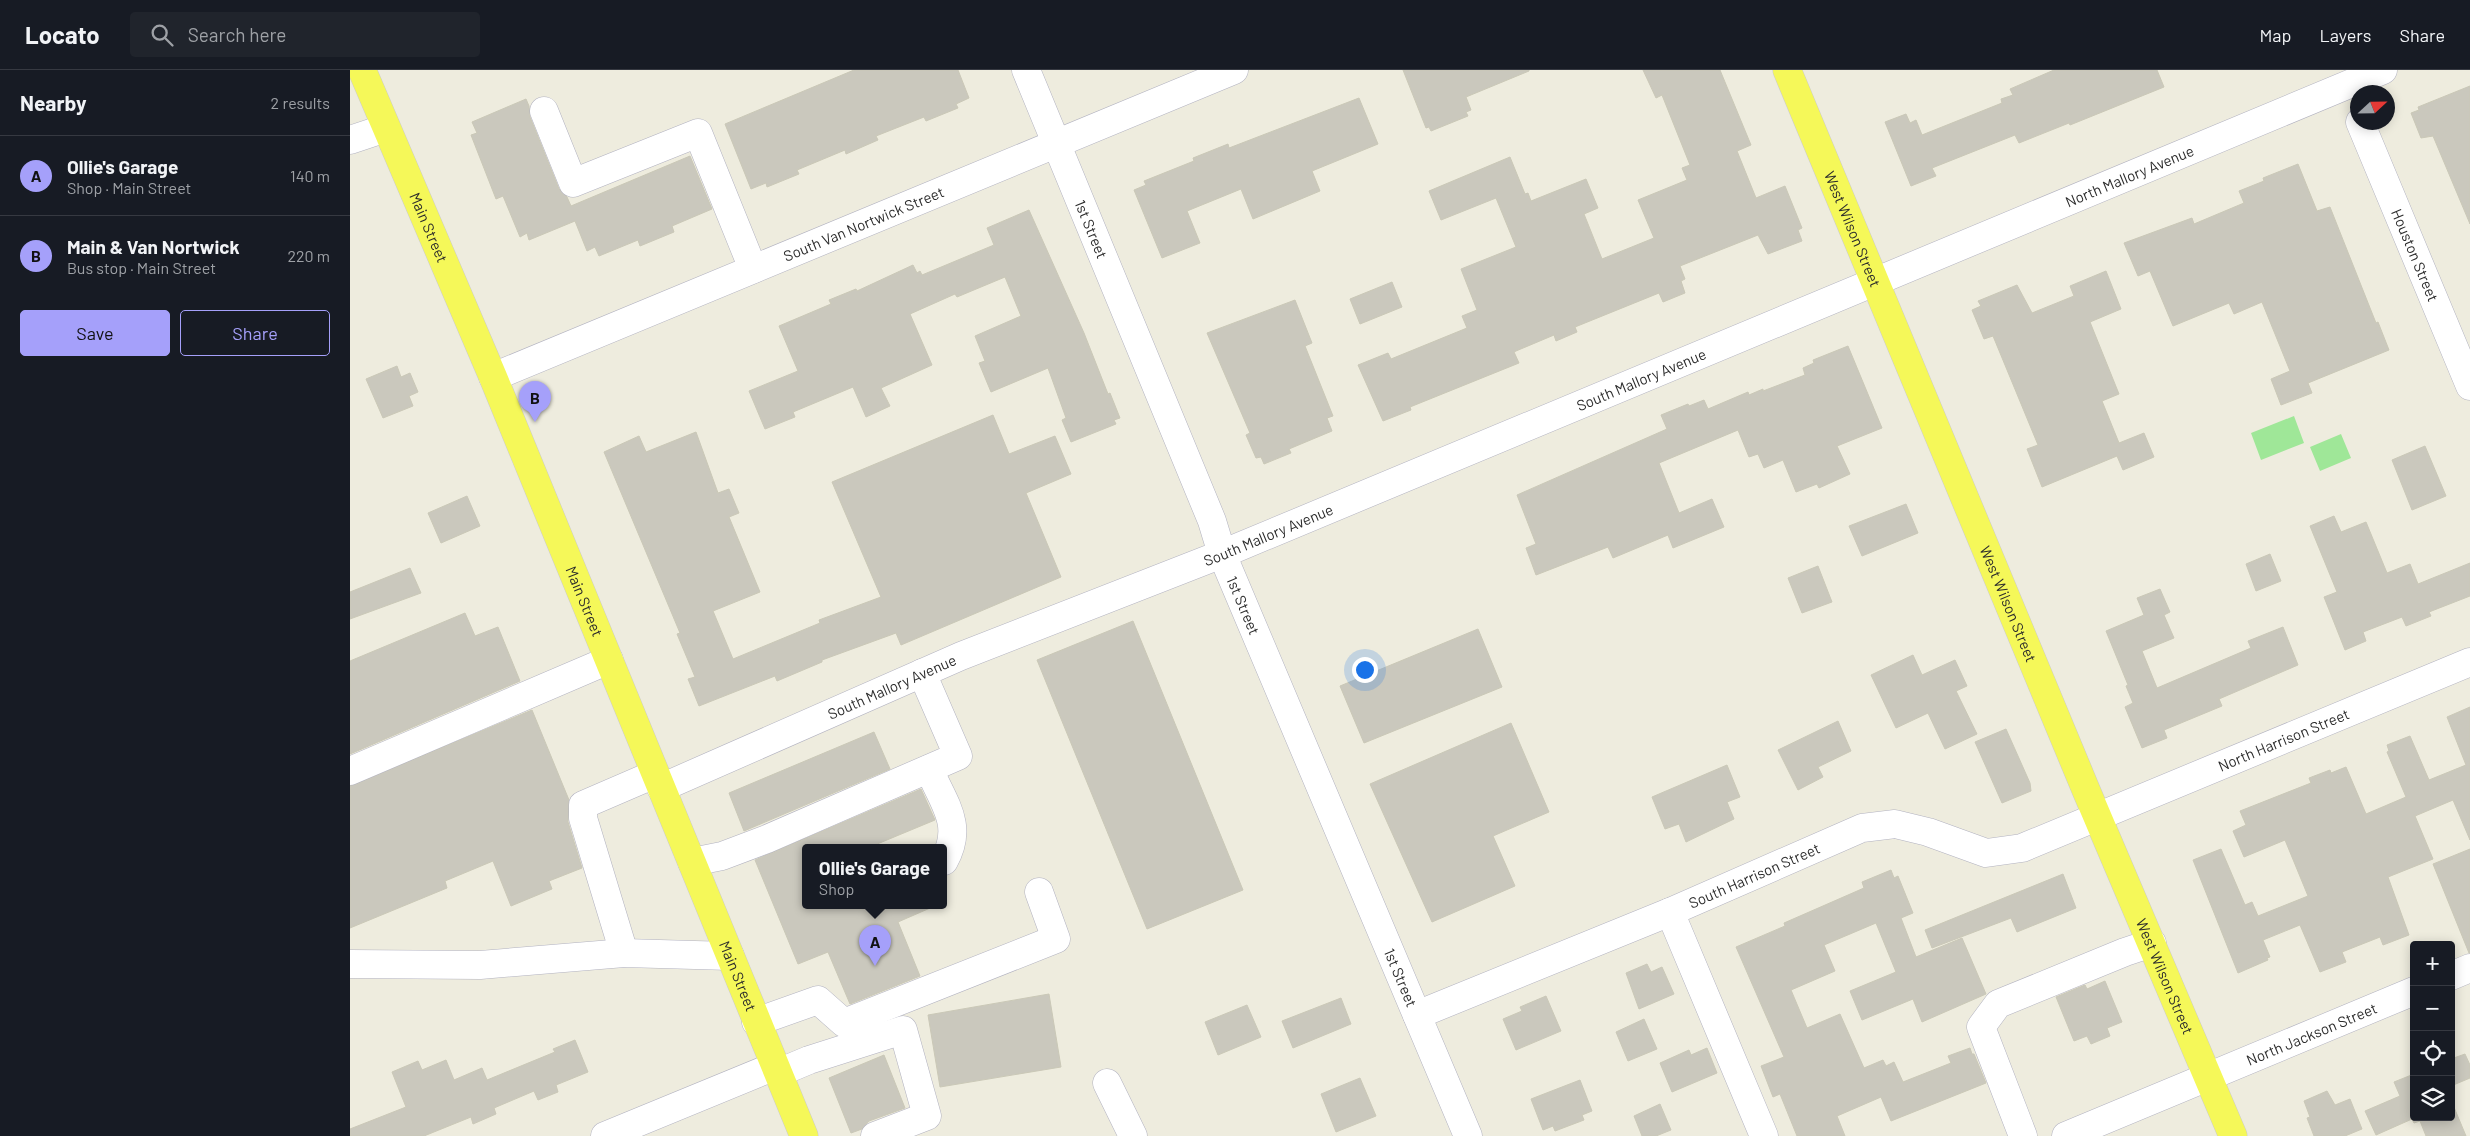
<!DOCTYPE html>
<meta charset="utf-8">
<style>
:root{--surface:#171b24;--page:#20242c;--text:#f1f3f6;--muted:#9ea1a6;--line:#363941;--accent:#a5a0fa}
body{margin:0;font-family:Barlow,sans-serif;background:var(--page);color:var(--text)}
.controls{position:absolute;right:15px;bottom:15px;display:grid;overflow:hidden;border-radius:5px;box-shadow:0 2px 12px #0003}
.controls button{width:45px;height:45px;display:grid;place-items:center;padding:0;border:0;border-bottom:1px solid var(--line);background:var(--surface);color:var(--text);font:25px sans-serif}
.compass{position:absolute;left:2000px;top:15px;width:45px;height:45px;border-radius:50%;background:var(--surface);box-shadow:0 2px 12px #0003;rotate:68deg}
.you{position:absolute;left:1014px;top:599px;width:18px;height:18px;margin:-12px;border:4px solid #fff;border-radius:50%;background:#1a73e8;box-shadow:0 0 0 8px #1a73e833}
.badge{display:grid;place-items:center;width:32px;height:32px;border-radius:50%;background:var(--accent);color:#111;font-size:16px;font-weight:700}
.pin{position:absolute;translate:-50% -41px;filter:drop-shadow(0 1px 2px #0008)}
.pin::after{content:'';position:absolute;top:26px;width:18px;height:15px;background:inherit;clip-path:polygon(0 0,100% 0,50% 100%)}
.popup{position:absolute;left:452px;top:774px;width:145px;height:65px;box-sizing:border-box;display:grid;place-content:center;border-radius:5px;background:var(--surface);filter:drop-shadow(0 1px 4px #0005);font-size:16px;white-space:nowrap;color:var(--muted)}
.popup b{font-size:19px;color:var(--text)}
.popup::after{content:'';position:absolute;left:50%;top:100%;margin-left:-10px;border:10px solid transparent;border-top-color:var(--surface)}
.list{margin:0;padding:0;list-style:none}
h2{display:flex;justify-content:space-between;align-items:center;height:65px;margin:0;padding:0 20px;font-size:21px}
h2 small{font-size:16px;font-weight:400;color:var(--muted)}
.list li{display:grid;grid-template-columns:32px 1fr auto;gap:15px;align-items:center;box-sizing:border-box;height:80px;padding:0 20px;border-top:1px solid var(--line)}
.list b{display:block;font-size:19px;white-space:nowrap}
.list p{margin:0;font-size:16px;white-space:nowrap;color:var(--muted)}
.list em{font-size:16px;font-style:normal;color:var(--muted)}
.actions{display:flex;gap:10px;padding:15px 20px}
.actions a{flex:1;padding:11px 0;border:1px solid var(--accent);border-radius:5px;text-align:center;font-size:18px;color:var(--accent)}
.actions .main{background:var(--accent);color:#111}
.icon{flex:none;width:28px;height:28px;fill:none;stroke:currentColor;stroke-width:2;stroke-linecap:round;stroke-linejoin:round}
.map{position:relative;flex:none;width:2120px;height:1066px;overflow:hidden}
header{display:flex;align-items:center;gap:30px;box-sizing:border-box;height:70px;padding:0 25px;background:var(--surface);border-bottom:1px solid var(--line)}
header strong{font-size:24px}
nav{display:flex;gap:28px;margin-inline-start:auto;font-size:18px}
.search{width:350px;height:45px;background:var(--page);display:flex;align-items:center;gap:12px;box-sizing:border-box;padding:0 18px;border-radius:5px;color:var(--muted);font-size:19px}
main{display:flex}
aside{flex:1;background:var(--surface)}
.map>svg:first-child{display:block}
.green{fill:#9fe798}
.building{fill:#cac8bd;stroke:#cac8b7}
.lines{fill:none;stroke-linecap:round;stroke-linejoin:round}
.minor-casing{stroke:#b2b2c0;stroke-width:29}
.major-casing{stroke:#ccc;stroke-width:29}
.minor{stroke:#fff;stroke-width:28}
.major{stroke:#f5f859;stroke-width:28}
.labels{text-anchor:middle;dominant-baseline:central;stroke-width:4;stroke-linejoin:round;paint-order:stroke}
.street-label{font-size:15px;fill:#2c2c2c;stroke:#fff}
</style>
<header>
<strong>Locato</strong>
<div class="search"><svg class="icon" aria-label="search" viewBox="0 0 24 24"><circle cx="10" cy="10" r="6"/><path d="M15 15l6 6"/></svg>Search here</div>
<nav><a>Map</a><a>Layers</a><a>Share</a></nav>
</header>
<main>
<aside>
<h2>Nearby<small>2 results</small></h2>
<ul class="list">
<li><span class="badge">A</span><div><b>Ollie's Garage</b><p>Shop · Main Street</p></div><em>140 m</em></li>
<li><span class="badge">B</span><div><b>Main &amp; Van Nortwick</b><p>Bus stop · Main Street</p></div><em>220 m</em></li>
</ul>
<div class="actions"><a class="main">Save</a><a>Share</a></div>
</aside>
<div class="map">
<svg width="2120" height="1066" viewBox="0 0 2120 1066">
<rect width="100%" height="100%" fill="#eeecde"/>
<path class="green" d="M 1944,346 L 1954,373 L 1911,390 L 1901,363 Z
M 1991,364 L 2001,388 L 1970,401 L 1960,377 Z"/>
<path class="building" d="M 504,0 L 608,0 L 619,28 L 606,34 L 608,38 L 576,51 L 574,47 L 526,66 L 528,70 L 496,84 L 495,80 L 447,100 L 449,104 L 417,117 L 416,113 L 401,119 L 375,54 Z
M 1053,0 L 1179,0 L 1179,1 L 1116,27 L 1121,40 L 1116,42 L 1118,46 L 1081,61 L 1079,57 L 1076,58 Z
M 1293,0 L 1370,0 L 1401,75 L 1387,81 L 1406,128 L 1435,116 L 1452,158 L 1448,160 L 1452,171 L 1418,184 L 1408,165 L 1330,196 L 1335,209 L 1331,211 L 1335,223 L 1313,232 L 1309,223 L 1225,257 L 1227,262 L 1206,271 L 1204,265 L 1166,281 L 1164,282 L 1169,293 L 1060,337 L 1061,340 L 1033,351 L 1008,295 L 1038,283 L 1041,289 L 1117,258 L 1112,246 L 1127,240 L 1111,199 L 1166,177 L 1146,128 L 1091,150 L 1079,121 L 1160,87 L 1175,124 L 1178,123 L 1181,131 L 1236,109 L 1248,138 L 1234,144 L 1252,189 L 1304,168 L 1288,130 L 1337,110 L 1332,98 L 1340,95 L 1312,25 L 1306,28 Z
M 1704,0 L 1807,0 L 1814,17 L 1720,55 L 1719,53 L 1669,73 L 1665,65 L 1582,98 L 1586,106 L 1561,116 L 1535,52 L 1556,44 L 1560,53 L 1566,50 L 1572,65 L 1652,33 L 1651,29 L 1663,25 L 1660,19 Z
M 2120,16 L 2120,154 L 2083,66 L 2071,68 L 2061,43 L 2069,40 L 2068,37 Z
M 1009,28 L 1028,74 L 962,101 L 970,121 L 903,149 L 891,119 L 837,141 L 850,173 L 812,188 L 784,120 L 796,115 L 794,111 L 844,91 L 843,88 L 878,74 L 879,78 Z
M 176,29 L 179,36 L 180,47 L 209,119 L 217,127 L 221,136 L 340,86 L 362,139 L 322,156 L 324,162 L 290,176 L 288,170 L 249,186 L 245,177 L 237,181 L 225,151 L 179,170 L 177,163 L 170,167 L 153,126 L 146,129 L 121,65 L 127,63 L 122,52 Z
M 1948,94 L 1967,141 L 1980,137 L 2026,253 L 2028,252 L 2039,280 L 1958,313 L 1962,323 L 1931,335 L 1921,309 L 1940,301 L 1912,232 L 1884,244 L 1879,233 L 1823,256 L 1800,201 L 1788,206 L 1774,173 L 1842,148 L 1844,154 L 1894,133 L 1889,121 L 1914,111 L 1913,108 Z
M 679,140 L 734,263 L 758,324 L 760,323 L 770,348 L 764,350 L 766,354 L 721,372 L 712,350 L 716,348 L 698,298 L 641,322 L 629,293 L 635,291 L 625,266 L 671,246 L 655,207 L 607,227 L 605,224 L 560,244 L 582,295 L 531,318 L 540,336 L 516,347 L 503,317 L 443,342 L 445,347 L 415,359 L 399,321 L 448,301 L 429,256 L 481,234 L 479,230 L 506,219 L 507,221 L 563,195 L 567,203 L 570,201 L 572,205 L 644,175 L 637,158 Z
M 1756,201 L 1771,239 L 1740,252 L 1769,324 L 1752,331 L 1769,373 L 1794,363 L 1804,387 L 1773,400 L 1767,386 L 1692,417 L 1677,379 L 1688,375 L 1643,266 L 1634,269 L 1622,240 L 1631,236 L 1628,231 L 1667,215 L 1682,243 L 1724,226 L 1720,216 Z
M 1042,212 L 1052,237 L 1010,254 L 1000,229 Z
M 945,230 L 962,273 L 955,276 L 983,346 L 977,348 L 982,361 L 939,379 L 941,383 L 914,394 L 911,387 L 906,388 L 896,365 L 900,363 L 857,263 Z
M 1498,276 L 1532,358 L 1487,376 L 1500,404 L 1469,418 L 1467,414 L 1446,422 L 1433,390 L 1414,398 L 1408,384 L 1399,387 L 1388,360 L 1309,393 L 1329,443 L 1362,429 L 1374,457 L 1323,478 L 1318,465 L 1263,488 L 1258,477 L 1186,505 L 1176,478 L 1186,474 L 1167,425 L 1317,359 L 1311,345 L 1338,334 L 1339,336 L 1354,330 L 1358,339 L 1398,322 L 1399,325 L 1413,319 L 1413,321 L 1455,305 L 1453,298 L 1464,293 L 1463,290 Z
M 47,296 L 51,307 L 60,303 L 68,322 L 59,326 L 63,336 L 33,348 L 16,309 Z
M 643,345 L 659,384 L 705,366 L 721,404 L 676,423 L 711,507 L 551,575 L 546,563 L 472,590 L 472,592 L 427,611 L 425,606 L 349,636 L 338,609 L 345,607 L 327,564 L 330,563 L 254,382 L 289,366 L 296,382 L 346,362 L 368,423 L 379,419 L 389,443 L 379,447 L 410,522 L 363,541 L 383,589 L 470,553 L 469,550 L 531,527 L 482,412 Z
M 2075,376 L 2096,426 L 2062,440 L 2042,390 Z
M 117,426 L 130,456 L 91,473 L 78,443 Z
M 1556,434 L 1568,463 L 1512,486 L 1499,456 Z
M 1984,446 L 1991,462 L 2016,452 L 2037,503 L 2060,494 L 2068,514 L 2120,493 L 2120,526 L 2079,542 L 2081,546 L 2056,556 L 2052,547 L 2013,562 L 2016,571 L 1995,580 L 1974,527 L 1987,522 L 1960,456 Z
M 1920,484 L 1931,511 L 1906,521 L 1896,494 Z
M 1468,496 L 1482,532 L 1452,543 L 1438,508 Z
M 60,498 L 71,523 L 0,549 L 0,522 Z
M 1810,519 L 1820,542 L 1814,545 L 1824,568 L 1792,581 L 1807,618 L 1901,578 L 1898,571 L 1933,557 L 1948,595 L 1869,629 L 1872,636 L 1814,660 L 1817,668 L 1792,678 L 1775,637 L 1783,633 L 1776,616 L 1778,615 L 1756,561 L 1794,545 L 1787,528 Z
M 115,543 L 125,566 L 148,557 L 170,611 L 0,684 L 0,591 Z
M 783,551 L 893,820 L 797,859 L 687,590 Z
M 1128,559 L 1152,617 L 1014,673 L 990,616 Z
M 1563,585 L 1572,605 L 1605,590 L 1617,616 L 1606,621 L 1627,664 L 1595,679 L 1578,643 L 1546,658 L 1521,605 Z
M 2120,637 L 2120,770 L 2103,730 L 2065,746 L 2083,789 L 2038,807 L 2059,865 L 2033,875 L 2030,867 L 1992,882 L 1996,892 L 1970,902 L 1950,855 L 1913,870 L 1920,887 L 1917,888 L 1918,890 L 1888,903 L 1843,790 L 1871,779 L 1895,835 L 1902,832 L 1908,846 L 1958,826 L 1935,770 L 1894,787 L 1883,761 L 1896,755 L 1890,741 L 1961,713 L 1959,708 L 1980,700 L 1981,703 L 1996,697 L 2016,744 L 2056,727 L 2037,682 L 2039,681 L 2037,675 L 2060,666 L 2079,710 L 2116,695 L 2097,647 Z
M 182,640 L 219,730 L 218,752 L 232,798 L 199,811 L 202,819 L 161,836 L 143,791 L 95,811 L 97,818 L 0,858 L 0,716 Z
M 1488,651 L 1501,681 L 1468,697 L 1473,707 L 1448,720 L 1428,680 Z
M 1161,653 L 1199,742 L 1143,766 L 1165,816 L 1082,852 L 1020,714 Z
M 1656,659 L 1680,713 L 1681,721 L 1652,733 L 1625,672 Z
M 524,662 L 540,699 L 394,761 L 379,723 Z
M 1377,695 L 1390,727 L 1377,732 L 1384,749 L 1336,772 L 1329,754 L 1315,759 L 1302,727 Z
M 571,719 L 585,750 L 520,777 L 456,777 L 456,835 L 587,835 L 548,852 L 570,906 L 500,934 L 478,882 L 448,894 L 405,790 Z
M 2120,779 L 2120,883 L 2119,883 L 2083,794 Z
M 1541,800 L 1544,808 L 1548,806 L 1563,843 L 1551,848 L 1566,887 L 1612,868 L 1636,924 L 1572,952 L 1563,929 L 1512,950 L 1500,921 L 1546,902 L 1526,853 L 1474,875 L 1485,901 L 1441,920 L 1457,958 L 1490,944 L 1514,998 L 1533,990 L 1536,996 L 1544,992 L 1553,1012 L 1601,993 L 1598,986 L 1620,978 L 1622,984 L 1624,984 L 1636,1013 L 1541,1051 L 1531,1027 L 1487,1046 L 1495,1066 L 1447,1066 L 1430,1024 L 1423,1027 L 1411,996 L 1434,987 L 1386,877 L 1435,856 L 1434,853 L 1514,818 L 1512,812 Z
M 1713,804 L 1726,838 L 1667,862 L 1661,848 L 1582,878 L 1575,860 Z
M 1297,894 L 1301,902 L 1312,897 L 1324,924 L 1289,939 L 1276,903 Z
M 1755,911 L 1772,952 L 1757,958 L 1760,966 L 1741,974 L 1737,966 L 1724,971 L 1706,927 L 1735,915 L 1737,919 Z
M 699,924 L 711,997 L 590,1017 L 578,945 Z
M 1196,926 L 1211,961 L 1166,980 L 1153,949 L 1172,941 L 1170,937 Z
M 991,928 L 1001,954 L 943,978 L 932,951 Z
M 897,935 L 911,967 L 868,985 L 855,952 Z
M 1294,949 L 1307,979 L 1278,991 L 1266,962 Z
M 225,970 L 238,1002 L 206,1015 L 208,1022 L 188,1030 L 184,1021 L 144,1038 L 146,1044 L 123,1054 L 121,1047 L 74,1066 L 0,1066 L 0,1059 L 56,1037 L 42,1002 L 68,991 L 72,1000 L 96,990 L 104,1010 L 132,998 L 137,1010 L 205,982 L 203,979 Z
M 1357,978 L 1367,1003 L 1322,1022 L 1310,993 L 1339,980 L 1341,985 Z
M 2115,984 L 2120,995 L 2120,1008 L 2101,1016 L 2101,989 Z
M 534,985 L 555,1038 L 519,1051 L 512,1059 L 501,1063 L 479,1008 Z
M 2064,1004 L 2064,1047 L 2101,1047 L 2101,1030 L 2116,1066 L 2076,1066 L 2070,1051 L 2064,1053 L 2062,1049 L 2026,1065 L 2015,1041 L 2050,1026 L 2044,1012 Z
M 1010,1008 L 1026,1046 L 986,1062 L 971,1024 Z
M 1230,1010 L 1242,1041 L 1232,1045 L 1234,1050 L 1205,1061 L 1203,1056 L 1193,1060 L 1181,1029 Z
M 1977,1021 L 1985,1035 L 2000,1029 L 2012,1059 L 1995,1066 L 1964,1066 L 1957,1048 L 1960,1047 L 1954,1031 Z
M 1310,1034 L 1321,1060 L 1306,1066 L 1292,1066 L 1284,1046 Z"/>
<g class="lines">
<g class="minor-casing">
<g id="minor">
<path id="s1" d="M 676,0 L 862,451 L 872,484 L 1118,1066"/>
<path d="M 194,41 L 223,113 L 348,63 L 403,199"/>
<path id="s2" d="M 2010,52 L 2120,316"/>
<path d="M 0,70 L 36,58"/>
<path id="s3" d="M 143,307 L 884,0"/>
<path d="M 579,699 C 594,734 614,755 594,791"/>
<path d="M 0,701 L 259,590"/>
<path id="s4" d="M 311,718 L 611,586 L 872,484 L 2033,0"/>
<path d="M 342,792 L 372,786 L 417,769 L 608,686 L 572,603"/>
<path d="M 1320,842 L 1414,1066"/>
<path d="M 274,883 L 233,748 L 233,735 L 305,704"/>
<path d="M 0,894 L 130,895 L 274,883 L 380,886"/>
<path d="M 2101,906 L 2120,898"/>
<path id="s5" d="M 1067,945 L 1320,842 L 1512,758 L 1545,754 L 1578,762 L 1636,783 L 1672,778 L 2120,592"/>
<path d="M 406,952 L 468,930 L 494,953 L 706,869 L 689,822"/>
<path d="M 428,1003 L 459,990 L 553,960 L 577,1046 L 525,1066"/>
<path d="M 757,1013 L 783,1066"/>
<path d="M 255,1066 L 425,996"/>
<path d="M 1673,1066 L 1631,957 L 1648,934 L 1775,882 L 1802,873"/>
<path id="s6" d="M 1716,1066 L 2064,921"/>
</g>
</g>
<g class="major-casing">
<g id="major">
<path id="s7" d="M 12,0 L 143,307 L 454,1066"/>
<path id="s8" d="M 1437,0 L 1736,720 L 1883,1066"/>
</g>
</g>
<use href="#minor" class="minor"/>
<use href="#major" class="major"/>
</g>
<g class="labels">
<g class="street-label">
<text stroke="none"><textPath href="#s4" startOffset="1591">North Mallory Avenue</textPath></text>
<text stroke="none"><textPath href="#s3" startOffset="401">South Van Nortwick Street</textPath></text>
<text stroke="none"><textPath href="#s7" startOffset="171">Main Street</textPath></text>
<text stroke="none"><textPath href="#s1" startOffset="172">1st Street</textPath></text>
<text stroke="none"><textPath href="#s8" startOffset="172">West Wilson Street</textPath></text>
<text stroke="none"><textPath href="#s2" startOffset="144">Houston Street</textPath></text>
<text stroke="none"><textPath href="#s4" startOffset="1062">South Mallory Avenue</textPath></text>
<text stroke="none"><textPath href="#s4" startOffset="658">South Mallory Avenue</textPath></text>
<text stroke="none"><textPath href="#s7" startOffset="576">Main Street</textPath></text>
<text stroke="none"><textPath href="#s8" startOffset="578">West Wilson Street</textPath></text>
<text stroke="none"><textPath href="#s1" startOffset="578">1st Street</textPath></text>
<text stroke="none"><textPath href="#s4" startOffset="252">South Mallory Avenue</textPath></text>
<text stroke="none"><textPath href="#s5" startOffset="931">North Harrison Street</textPath></text>
<text stroke="none"><textPath href="#s5" startOffset="365">South Harrison Street</textPath></text>
<text stroke="none"><textPath href="#s7" startOffset="981">Main Street</textPath></text>
<text stroke="none"><textPath href="#s1" startOffset="982">1st Street</textPath></text>
<text stroke="none"><textPath href="#s8" startOffset="982">West Wilson Street</textPath></text>
<text stroke="none"><textPath href="#s6" startOffset="266">North Jackson Street</textPath></text>
</g>
</g>
</svg>
<div class="controls">
<button>+</button>
<button>−</button>
<button><svg class="icon" aria-label="locate" viewBox="0 0 24 24"><circle cx="12" cy="12" r="6"/><path d="M12 2v4M12 18v4M2 12h4M18 12h4"/></svg></button>
<button><svg class="icon" aria-label="layers" viewBox="0 0 24 24"><path d="M12 4l9 5-9 5-9-5zM3 14l9 5 9-5"/></svg></button>
</div>
<svg class="compass" viewBox="-18 -18 36 36"><path d="M0-13l5 13h-10z" fill="#e53935"/><path d="M0 13l5-13h-10z" fill="#9ea1a6"/></svg>
<div class="you"></div>
<div class="pin badge" style="left:525px;top:896px">A</div>
<div class="popup"><b>Ollie's Garage</b>Shop</div>
<div class="pin badge" style="left:185px;top:352px">B</div>
</div>
</main>
